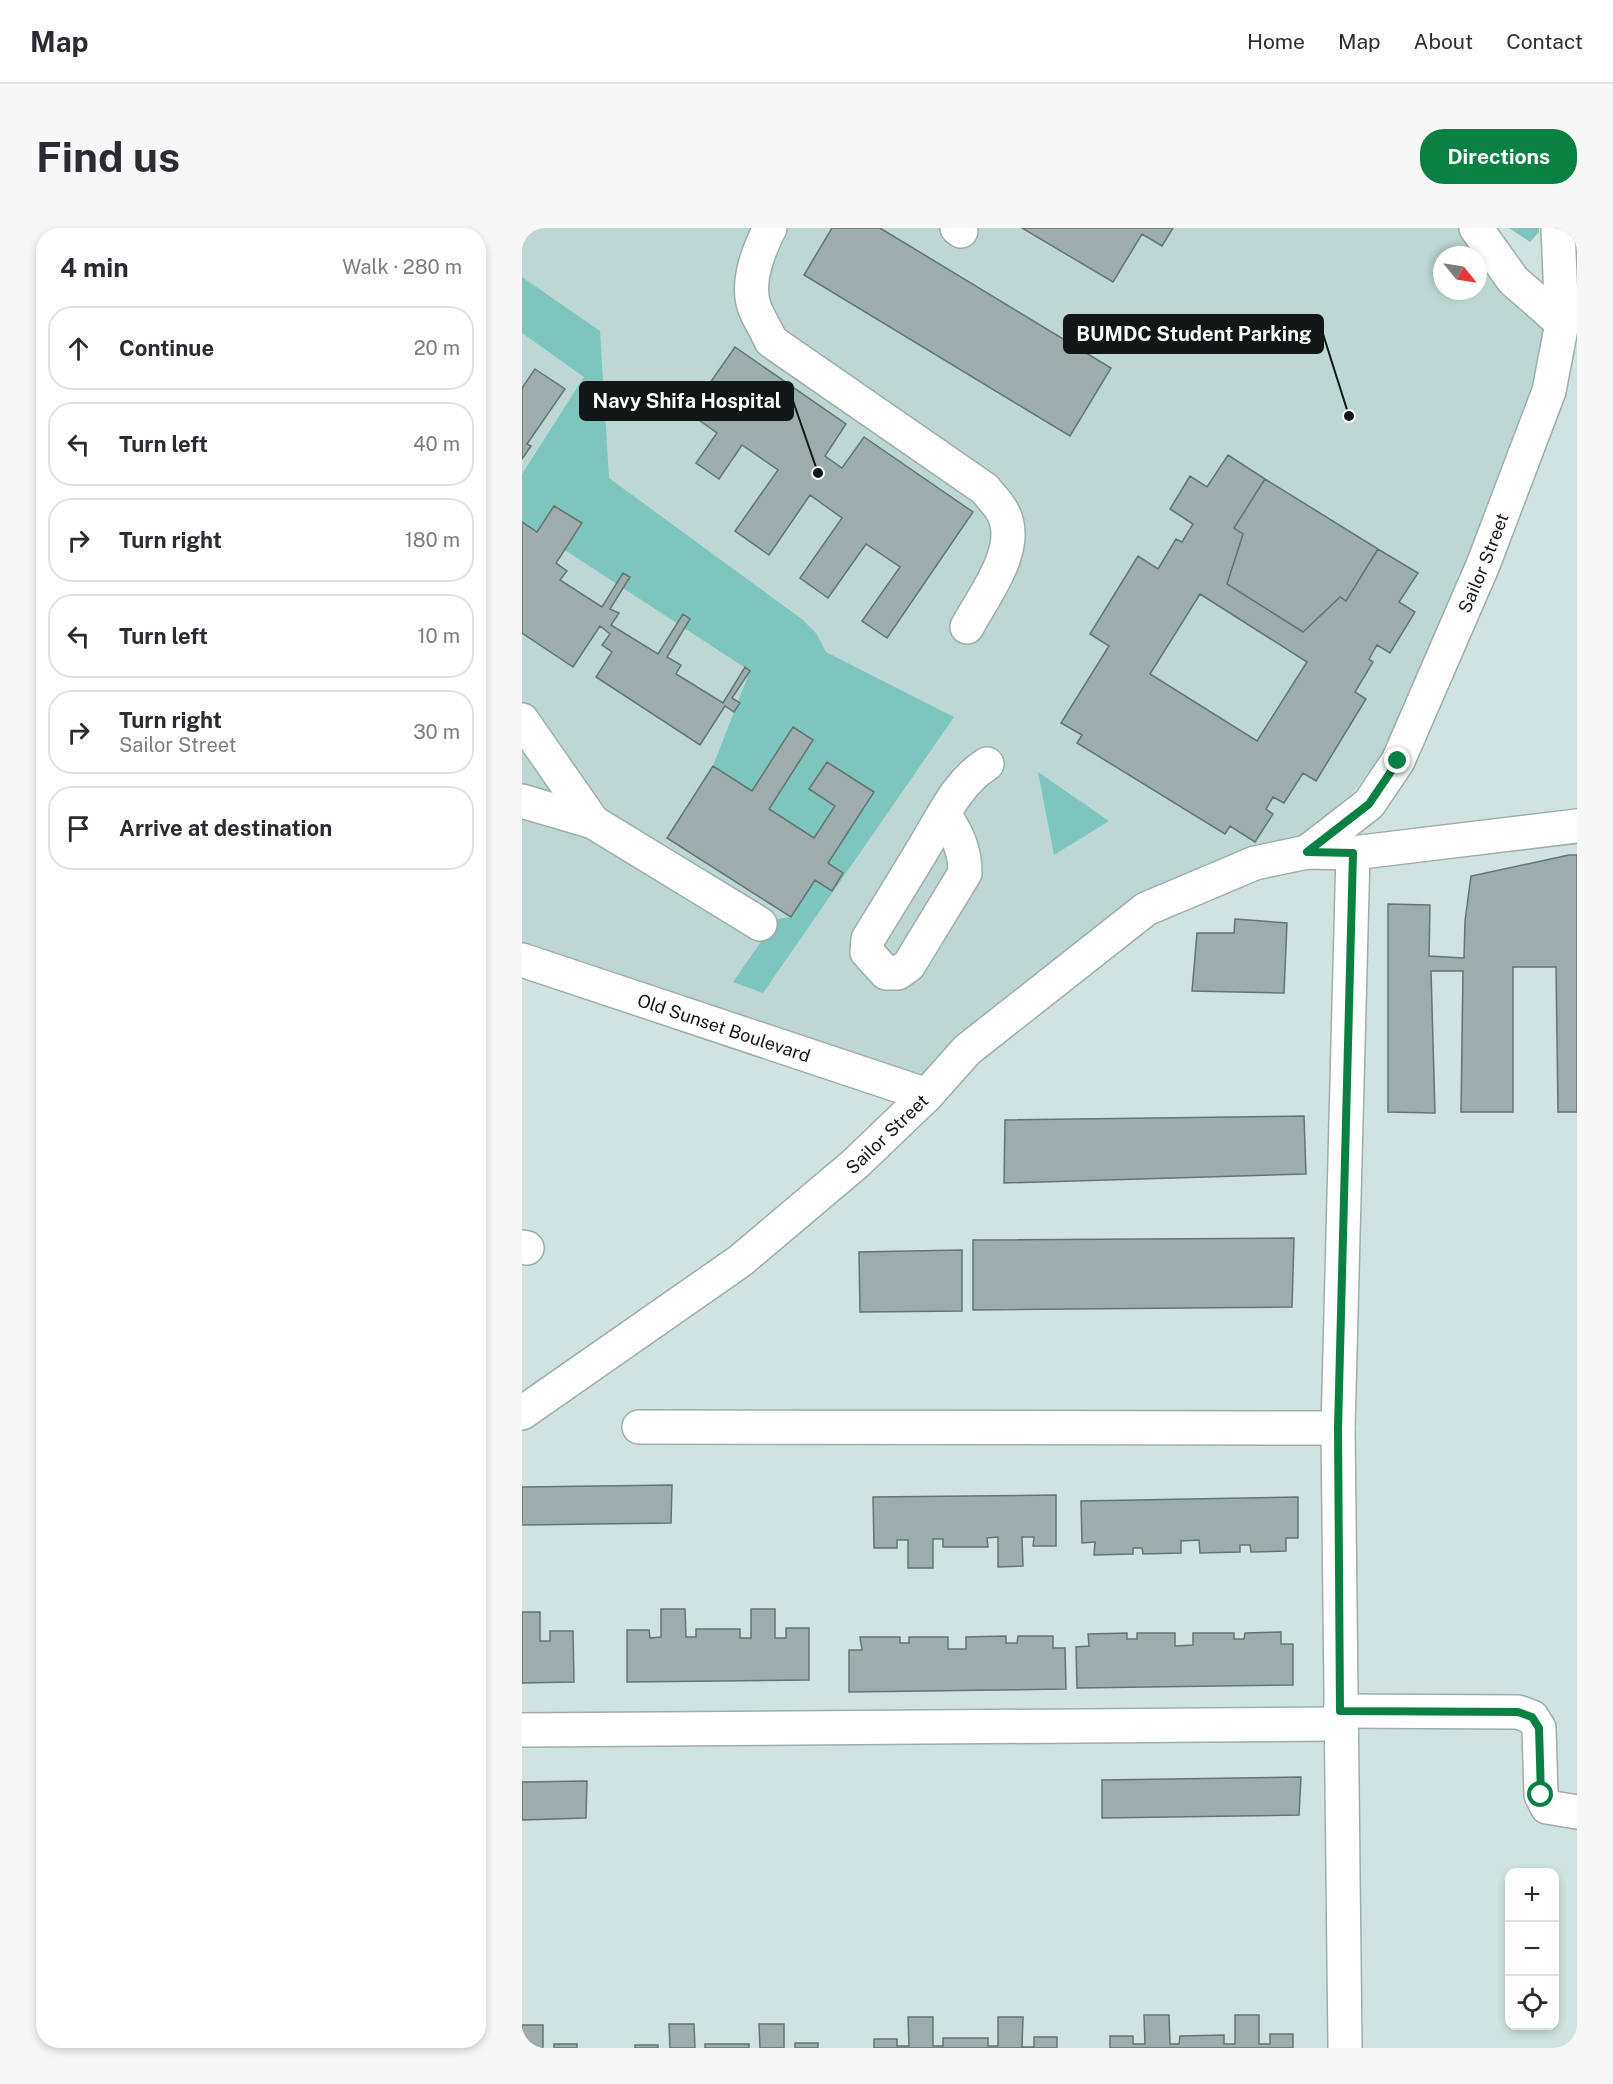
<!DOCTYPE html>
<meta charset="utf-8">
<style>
:root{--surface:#fff;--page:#f7f7f7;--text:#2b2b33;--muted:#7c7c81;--line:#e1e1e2;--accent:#0b8043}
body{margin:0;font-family:"Public Sans",sans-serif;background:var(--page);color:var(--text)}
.controls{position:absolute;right:18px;bottom:18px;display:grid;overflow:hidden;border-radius:12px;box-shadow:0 3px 9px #0003}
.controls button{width:54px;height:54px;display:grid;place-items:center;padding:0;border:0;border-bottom:2px solid var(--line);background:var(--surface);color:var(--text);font:30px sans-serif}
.compass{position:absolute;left:911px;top:18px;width:54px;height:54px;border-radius:50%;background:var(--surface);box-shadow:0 3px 9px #0003;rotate:120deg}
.stop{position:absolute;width:18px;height:18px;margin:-14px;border:4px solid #0b8043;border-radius:50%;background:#fff}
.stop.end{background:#0b8043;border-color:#fff;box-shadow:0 2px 6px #0008}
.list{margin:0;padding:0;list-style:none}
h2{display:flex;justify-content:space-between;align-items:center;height:78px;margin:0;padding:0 24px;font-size:26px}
h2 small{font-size:20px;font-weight:400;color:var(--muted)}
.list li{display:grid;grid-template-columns:39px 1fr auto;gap:18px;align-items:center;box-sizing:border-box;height:84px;margin:0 12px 12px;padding:0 12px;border:2px solid var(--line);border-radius:24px}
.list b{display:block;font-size:22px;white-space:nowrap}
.list p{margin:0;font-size:20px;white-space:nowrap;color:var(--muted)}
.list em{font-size:20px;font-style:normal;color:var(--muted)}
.icon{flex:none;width:33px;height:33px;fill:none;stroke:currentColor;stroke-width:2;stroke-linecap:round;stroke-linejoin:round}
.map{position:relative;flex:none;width:1055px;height:1820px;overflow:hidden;border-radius:24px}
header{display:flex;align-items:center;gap:36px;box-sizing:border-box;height:84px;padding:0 30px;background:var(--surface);border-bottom:2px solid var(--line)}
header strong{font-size:28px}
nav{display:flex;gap:33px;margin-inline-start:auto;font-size:21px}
.intro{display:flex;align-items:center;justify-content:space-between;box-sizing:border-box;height:144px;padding:0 36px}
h1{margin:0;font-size:42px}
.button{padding:15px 27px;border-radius:24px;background:var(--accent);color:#fff;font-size:21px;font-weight:700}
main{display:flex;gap:36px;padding:0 36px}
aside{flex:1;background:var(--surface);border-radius:24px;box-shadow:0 3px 9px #0003}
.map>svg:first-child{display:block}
.built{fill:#bdd8d4;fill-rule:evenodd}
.green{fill:#7dc5bd}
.building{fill:#9dadab;stroke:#647472;stroke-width:1.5;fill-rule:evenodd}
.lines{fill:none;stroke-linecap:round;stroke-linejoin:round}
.minor-casing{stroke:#9dadab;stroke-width:36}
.minor{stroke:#fff;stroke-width:33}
.route{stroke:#0b8043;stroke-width:8}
.labels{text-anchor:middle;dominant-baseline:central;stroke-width:5;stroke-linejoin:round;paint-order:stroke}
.street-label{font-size:18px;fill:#111716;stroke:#fff}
.leader{fill:none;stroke:#111716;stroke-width:2}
.callout-dot{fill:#111716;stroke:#fff;stroke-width:2}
.callout{fill:#111716;stroke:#111716;stroke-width:2}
.callout-label{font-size:20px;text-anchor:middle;font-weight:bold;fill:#fff}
</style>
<header>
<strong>Map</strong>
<nav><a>Home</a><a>Map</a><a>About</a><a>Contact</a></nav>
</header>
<div class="intro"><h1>Find us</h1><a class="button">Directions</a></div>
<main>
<aside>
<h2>4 min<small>Walk · 280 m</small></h2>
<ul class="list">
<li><svg class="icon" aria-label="ahead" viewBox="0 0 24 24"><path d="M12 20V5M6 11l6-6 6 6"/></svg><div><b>Continue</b></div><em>20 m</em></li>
<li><svg class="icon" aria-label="left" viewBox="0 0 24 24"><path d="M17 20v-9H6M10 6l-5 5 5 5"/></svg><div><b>Turn left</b></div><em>40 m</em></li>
<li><svg class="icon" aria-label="right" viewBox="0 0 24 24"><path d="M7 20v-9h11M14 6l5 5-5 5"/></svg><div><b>Turn right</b></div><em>180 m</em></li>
<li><svg class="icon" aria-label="left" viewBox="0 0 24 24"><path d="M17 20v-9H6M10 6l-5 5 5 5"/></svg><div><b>Turn left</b></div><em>10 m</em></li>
<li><svg class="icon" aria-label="right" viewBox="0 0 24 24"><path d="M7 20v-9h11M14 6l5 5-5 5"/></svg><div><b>Turn right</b><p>Sailor Street</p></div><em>30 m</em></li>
<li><svg class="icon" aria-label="arrive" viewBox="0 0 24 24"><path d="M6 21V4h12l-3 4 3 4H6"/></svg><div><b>Arrive at destination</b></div></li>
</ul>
</aside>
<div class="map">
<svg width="1055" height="1820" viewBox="0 0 1055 1820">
<rect width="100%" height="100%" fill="#d1e3e0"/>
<path class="built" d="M 0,0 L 965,0 L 1040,95 L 959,321 L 866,519 L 785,624 L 624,681 L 405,867 L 0,737 ZM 920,27 L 956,27 L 956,63 L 920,63 Z"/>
<path class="green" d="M 987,0 L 1017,0 L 1017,4 L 1008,14 Z
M 0,49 L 78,103 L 87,250 L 281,392 L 294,405 L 304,424 L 432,489 L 241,765 L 211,754 L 255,691 L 269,689 L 191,538 L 228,443 L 0,294 L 0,246 L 62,149 L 0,105 Z
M 516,544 L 587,593 L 532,627 Z"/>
<path class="building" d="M 310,0 L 358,0 L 589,140 L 548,208 L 282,47 Z
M 500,0 L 651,0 L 640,18 L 620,6 L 591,54 Z
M 213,119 L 324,196 L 303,228 L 320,240 L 342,209 L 451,284 L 365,410 L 340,393 L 378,339 L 344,316 L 306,370 L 278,350 L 320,290 L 288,267 L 247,327 L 213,303 L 256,242 L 220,217 L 197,251 L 174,235 L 195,205 L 167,185 Z
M 13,141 L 43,161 L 5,216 L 9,218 L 0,231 L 0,160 Z
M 706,227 L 743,251 L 712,300 L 721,306 L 705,356 L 781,404 L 818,369 L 824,373 L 856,321 L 896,345 L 877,374 L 893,384 L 868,425 L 855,417 L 847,431 L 851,434 L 833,464 L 844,471 L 794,553 L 781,545 L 762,575 L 751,569 L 744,581 L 751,586 L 733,614 L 708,598 L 703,606 L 555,515 L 560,507 L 539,495 L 587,418 L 568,406 L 616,328 L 636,341 L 654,311 L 660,314 L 671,296 L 648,281 L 668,248 L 685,259 ZM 678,366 L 785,434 L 735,513 L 628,446 Z
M 743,251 L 856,321 L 824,373 L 818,369 L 781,404 L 705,356 L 721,306 L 712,300 Z
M 32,278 L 60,295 L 34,335 L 45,343 L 38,352 L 80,379 L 101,345 L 108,349 L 88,381 L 97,385 L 89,397 L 136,426 L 161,386 L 168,391 L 145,429 L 159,437 L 154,446 L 201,475 L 223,439 L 228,443 L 210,470 L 218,475 L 212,484 L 203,478 L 178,517 L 74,449 L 90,424 L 80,417 L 88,406 L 78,398 L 51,439 L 0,405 L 0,294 L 15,304 Z
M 271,499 L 291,512 L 247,581 L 292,610 L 313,578 L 287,561 L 305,534 L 352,564 L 306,635 L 321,645 L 310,663 L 293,652 L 269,689 L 145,610 L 191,538 L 230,563 Z
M 1047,627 L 1055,627 L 1055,884 L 1036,884 L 1034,739 L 991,739 L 991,884 L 939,884 L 941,743 L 909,743 L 913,885 L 866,884 L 866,676 L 908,677 L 907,728 L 942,730 L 943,693 L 949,648 Z
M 713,691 L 765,695 L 762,765 L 670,763 L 675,705 L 712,705 Z
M 782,888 L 784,946 L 482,955 L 483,892 Z
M 772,1010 L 770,1079 L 451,1082 L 451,1012 Z
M 440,1022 L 440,1083 L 338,1084 L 337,1024 Z
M 150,1257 L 149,1295 L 0,1297 L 0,1259 Z
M 534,1267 L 534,1318 L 511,1318 L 512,1309 L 500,1309 L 501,1338 L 476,1339 L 476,1309 L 465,1310 L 466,1319 L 421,1319 L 421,1311 L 411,1311 L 411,1340 L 386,1340 L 386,1312 L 375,1312 L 375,1320 L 352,1320 L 351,1269 Z
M 776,1269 L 776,1310 L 764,1310 L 764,1323 L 729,1324 L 728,1317 L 718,1317 L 718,1324 L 678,1325 L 677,1312 L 659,1313 L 659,1325 L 621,1326 L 620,1320 L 611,1320 L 611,1326 L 572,1327 L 573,1314 L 560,1315 L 559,1273 Z
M 139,1381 L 163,1381 L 164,1409 L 174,1409 L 174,1401 L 218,1401 L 218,1410 L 229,1410 L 229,1381 L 253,1381 L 253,1410 L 264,1410 L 264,1400 L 287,1400 L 287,1452 L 105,1454 L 105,1402 L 127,1402 L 128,1410 L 139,1409 Z
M 0,1384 L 18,1384 L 18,1413 L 28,1413 L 28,1403 L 51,1403 L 52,1454 L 0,1455 Z
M 759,1404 L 759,1416 L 771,1416 L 771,1457 L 555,1460 L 554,1419 L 567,1418 L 566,1406 L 605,1405 L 605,1411 L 615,1411 L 615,1405 L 653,1405 L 653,1418 L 671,1417 L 671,1405 L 712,1405 L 712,1411 L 722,1411 L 723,1405 Z
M 484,1408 L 484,1415 L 495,1415 L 496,1408 L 531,1408 L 531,1420 L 543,1420 L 544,1461 L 327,1464 L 327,1422 L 340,1422 L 338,1409 L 378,1409 L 378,1415 L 387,1415 L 387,1409 L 426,1409 L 426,1421 L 444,1421 L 444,1409 Z
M 779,1549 L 777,1587 L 580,1590 L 580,1552 Z
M 65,1553 L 64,1590 L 0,1592 L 0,1554 Z
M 622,1787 L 647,1787 L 648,1816 L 657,1816 L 658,1808 L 702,1807 L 702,1816 L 713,1816 L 713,1787 L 737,1787 L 737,1816 L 748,1816 L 748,1806 L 771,1806 L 771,1820 L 588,1820 L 588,1808 L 611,1808 L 611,1816 L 623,1816 Z
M 386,1789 L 411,1789 L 411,1818 L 421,1818 L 421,1810 L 466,1810 L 466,1818 L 476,1818 L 476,1789 L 501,1789 L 500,1819 L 512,1819 L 512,1809 L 535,1809 L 535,1820 L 352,1820 L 352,1811 L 375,1811 L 375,1818 L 387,1818 Z
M 147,1796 L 172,1796 L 173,1820 L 148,1820 Z
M 237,1796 L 262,1796 L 262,1820 L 238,1820 Z
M 0,1797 L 21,1797 L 21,1820 L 0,1820 Z
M 273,1815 L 296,1815 L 296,1820 L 273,1820 Z
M 32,1816 L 55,1816 L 55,1820 L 32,1820 Z
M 183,1816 L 227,1816 L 227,1820 L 183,1820 Z
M 113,1817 L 136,1817 L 136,1820 L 113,1820 Z"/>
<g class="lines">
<g class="minor-casing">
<g id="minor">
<path d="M 248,0 C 237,21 224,54 232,78 C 236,90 244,101 249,113 L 463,261 C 468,268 476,275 480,283 C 501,319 462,367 445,399"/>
<path d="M 435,0 L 439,3"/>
<path d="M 954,0 L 991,52 L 1040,95"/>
<path d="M 0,492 L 71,594 L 238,696"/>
<path d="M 0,573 L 71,594"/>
<path d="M 422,586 C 435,606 443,621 443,645 L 387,737 L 376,745 L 364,745 L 345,724 L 346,711 C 365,680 385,648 404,616 C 421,588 436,554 465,536"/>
<path id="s1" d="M 785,624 L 847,576 L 876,533 L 961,337 L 1027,163 L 1040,95 L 1036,0"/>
<path id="s2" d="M 0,732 L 405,867"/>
<path d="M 0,1019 L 5,1020"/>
<path id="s3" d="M 0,1185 L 218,1033 L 333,936 L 405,867 L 445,822 L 624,681 L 733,635 L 785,624 L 831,625 L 1055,598"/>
<path d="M 117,1199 L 816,1200"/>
<path d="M 818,1483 L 996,1484 L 1010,1489 L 1017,1500 L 1019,1567 L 1025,1579 L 1055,1584"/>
<path d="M 0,1502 L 818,1496"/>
<path d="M 823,1820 L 816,1200 L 831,625"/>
</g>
</g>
<use href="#minor" class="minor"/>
</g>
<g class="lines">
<path class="route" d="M 876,533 L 847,576 L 785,624 L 831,625 L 816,1200 L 818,1483 L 996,1484 L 1010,1489 L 1017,1500 L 1019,1567"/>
</g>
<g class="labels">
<g class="street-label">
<text stroke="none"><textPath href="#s1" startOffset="346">Sailor Street</textPath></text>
<text stroke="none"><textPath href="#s2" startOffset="213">Old Sunset Boulevard</textPath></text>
<text stroke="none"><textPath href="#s3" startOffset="460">Sailor Street</textPath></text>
</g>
</g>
<path class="leader" d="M827 188L801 106M296 245L271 173"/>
<g class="callout-dot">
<circle cx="827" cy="188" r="6"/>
<circle cx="296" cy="245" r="6"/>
</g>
<g class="callout">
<rect x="542" y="87" width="259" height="38" rx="6"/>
<rect x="58" y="154" width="213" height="38" rx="6"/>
</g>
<g class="callout-label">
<text x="672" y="113">BUMDC Student Parking</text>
<text x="165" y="180">Navy Shifa Hospital</text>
</g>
</svg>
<div class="controls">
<button>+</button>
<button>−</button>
<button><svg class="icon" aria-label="locate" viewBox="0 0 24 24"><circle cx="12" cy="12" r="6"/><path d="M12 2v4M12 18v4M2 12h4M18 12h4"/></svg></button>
</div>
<svg class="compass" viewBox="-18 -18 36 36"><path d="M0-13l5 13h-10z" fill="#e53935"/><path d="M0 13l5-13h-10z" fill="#7c7c81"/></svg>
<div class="stop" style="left:1019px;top:1567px"></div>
<div class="stop end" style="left:876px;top:533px"></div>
</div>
</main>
